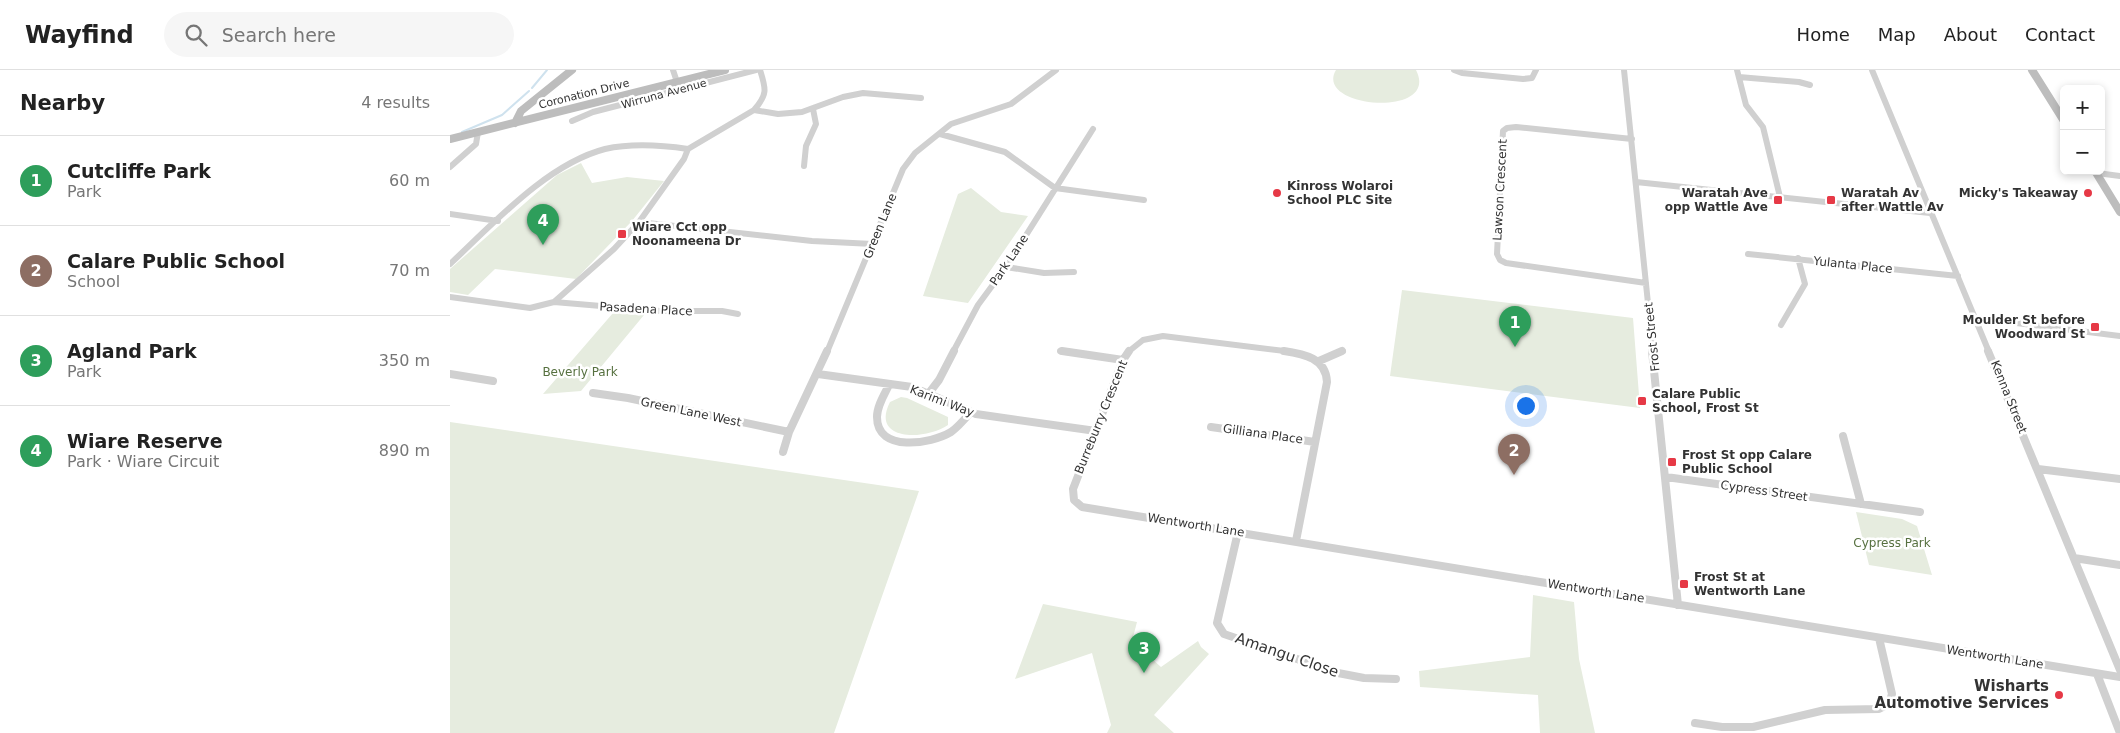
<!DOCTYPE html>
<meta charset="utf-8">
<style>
:root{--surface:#fff;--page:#f6f6f6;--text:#222;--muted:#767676;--line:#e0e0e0;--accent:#e63946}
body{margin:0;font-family:"DejaVu Sans",sans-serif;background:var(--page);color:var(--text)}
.controls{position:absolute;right:15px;top:15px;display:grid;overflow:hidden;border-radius:8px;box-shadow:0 2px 8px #0003}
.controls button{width:45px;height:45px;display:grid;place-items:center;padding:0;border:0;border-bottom:1px solid var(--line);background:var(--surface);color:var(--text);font:25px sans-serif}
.you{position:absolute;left:1075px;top:335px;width:18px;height:18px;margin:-12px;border:4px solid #fff;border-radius:50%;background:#1a73e8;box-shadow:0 0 0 8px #1a73e833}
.badge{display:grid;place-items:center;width:32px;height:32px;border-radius:50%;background:var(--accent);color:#fff;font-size:16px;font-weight:700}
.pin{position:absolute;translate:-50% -41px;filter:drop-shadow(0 1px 2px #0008)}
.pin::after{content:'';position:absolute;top:26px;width:18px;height:15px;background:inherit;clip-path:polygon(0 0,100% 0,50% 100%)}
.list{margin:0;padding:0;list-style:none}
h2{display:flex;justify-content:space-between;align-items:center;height:65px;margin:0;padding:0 20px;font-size:21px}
h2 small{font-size:16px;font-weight:400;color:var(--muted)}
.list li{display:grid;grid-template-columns:32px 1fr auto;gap:15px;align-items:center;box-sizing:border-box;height:90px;padding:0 20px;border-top:1px solid var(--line)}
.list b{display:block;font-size:19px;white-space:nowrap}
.list p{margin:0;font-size:16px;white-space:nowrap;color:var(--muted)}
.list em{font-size:16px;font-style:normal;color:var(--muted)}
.icon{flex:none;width:28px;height:28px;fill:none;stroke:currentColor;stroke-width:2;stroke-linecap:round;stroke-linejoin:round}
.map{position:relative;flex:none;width:1670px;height:663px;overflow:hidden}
header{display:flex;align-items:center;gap:30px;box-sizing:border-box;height:70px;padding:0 25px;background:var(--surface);border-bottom:1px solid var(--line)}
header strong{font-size:24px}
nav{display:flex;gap:28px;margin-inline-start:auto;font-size:18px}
.search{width:350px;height:45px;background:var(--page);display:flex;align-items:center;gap:12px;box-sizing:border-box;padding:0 18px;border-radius:28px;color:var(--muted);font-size:19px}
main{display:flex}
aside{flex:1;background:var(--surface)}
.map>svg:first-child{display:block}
.green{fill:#e6ecdf}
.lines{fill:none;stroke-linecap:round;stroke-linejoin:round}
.stream{stroke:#cfe2ee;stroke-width:2}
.street-far1{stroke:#d0d0d0;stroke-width:6}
.street{stroke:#d0d0d0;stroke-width:8}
.secondary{stroke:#bdbdbd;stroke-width:8}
.poi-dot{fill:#e63946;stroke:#fff;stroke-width:2}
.labels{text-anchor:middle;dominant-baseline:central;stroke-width:5;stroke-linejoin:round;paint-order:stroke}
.far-street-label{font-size:11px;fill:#333;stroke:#fff}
.poi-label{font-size:12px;font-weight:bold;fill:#333;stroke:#fff;text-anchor:start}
.street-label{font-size:12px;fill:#333;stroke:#fff}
.park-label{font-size:12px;fill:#56703f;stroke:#fff}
.near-street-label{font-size:15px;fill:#333;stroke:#fff}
.near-poi-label{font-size:15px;font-weight:bold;fill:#333;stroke:#fff;text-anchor:end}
</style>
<header>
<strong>Wayfind</strong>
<div class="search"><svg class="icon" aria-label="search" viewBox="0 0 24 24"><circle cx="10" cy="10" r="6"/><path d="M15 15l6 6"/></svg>Search here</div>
<nav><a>Home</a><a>Map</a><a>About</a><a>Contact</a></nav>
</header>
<main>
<aside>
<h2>Nearby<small>4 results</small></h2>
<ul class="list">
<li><span class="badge" style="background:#2e9e5b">1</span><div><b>Cutcliffe Park</b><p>Park</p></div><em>60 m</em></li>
<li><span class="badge" style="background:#8d6e63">2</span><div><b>Calare Public School</b><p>School</p></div><em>70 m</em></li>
<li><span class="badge" style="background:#2e9e5b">3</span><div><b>Agland Park</b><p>Park</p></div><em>350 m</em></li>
<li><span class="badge" style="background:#2e9e5b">4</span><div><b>Wiare Reserve</b><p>Park · Wiare Circuit</p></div><em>890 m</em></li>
</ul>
</aside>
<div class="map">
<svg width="1670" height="663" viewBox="0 0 1670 663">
<rect width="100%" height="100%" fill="#fff"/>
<path class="green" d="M 886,0 L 966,0 C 991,49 863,38 886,0 Z
M 131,93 L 142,113 L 177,107 L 214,111 L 182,151 L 126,209 L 45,199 L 18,225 L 0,222 L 0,199 L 107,105 Z
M 521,118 L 551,142 L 578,146 L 518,233 L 473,226 L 508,124 Z
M 952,220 L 1183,248 L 1190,338 L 940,306 Z
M 163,243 L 194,245 L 131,321 L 93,324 Z
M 451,327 L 457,328 L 498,347 L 498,355 C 474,371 420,371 440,332 Z
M 0,352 L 469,421 L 384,663 L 0,663 Z
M 1406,442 L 1452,449 L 1467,456 L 1482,505 L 1419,495 Z
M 1083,525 L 1124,532 L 1129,589 L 1145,663 L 1090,663 L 1088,625 L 970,617 L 969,601 L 1080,587 Z
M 593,534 L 687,552 L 682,571 L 711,597 L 748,571 L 751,577 L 759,584 L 704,645 L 724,663 L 657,663 L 661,655 L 642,583 L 565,609 Z"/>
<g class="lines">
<path class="stream" d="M 82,18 L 97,0
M 12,62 L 52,45 L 79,21"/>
<path class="street-far1" d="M 223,0 L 227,12
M 1004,0 L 1012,3 L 1073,9 L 1082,8 L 1086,0
M 1174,0 L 1203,282
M 1287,0 L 1296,35 L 1313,57 L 1330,127
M 1422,0 L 1539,282
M 1289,7 L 1349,12 L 1360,15
M 304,40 L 328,44 L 352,42 L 393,27 L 413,23 L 471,28
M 122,51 L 143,42 L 306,0
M 490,64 L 555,82 L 605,118 L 694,130
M 1182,69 L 1066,57 L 1057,58 L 1053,61 L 1047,184 L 1050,190 L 1056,193 L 1196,213
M 354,96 L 356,76 L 366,54 L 363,39
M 0,97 L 26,74 L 28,62
M 1647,103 L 1670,106
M 1186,112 L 1480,143
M 0,144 L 48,151
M 189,152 L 362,171 L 423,174
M 1298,184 L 1508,206
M 0,194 C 43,154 97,94 155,79 C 182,73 211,75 238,79
M 556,197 L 594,203 L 624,202
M 0,227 L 80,238 L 104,232 L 164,179 L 189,152 L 234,89 L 238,79 L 304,40 C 318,24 316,19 310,0
M 104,232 L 210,241 L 272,241 L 288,244
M 1526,248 L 1670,266
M 1331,255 L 1355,214 L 1348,188
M 610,281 L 620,282
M 377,282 L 453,99 L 465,83 L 501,54 L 561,34 L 606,0
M 503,282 L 528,235 L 556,197 L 643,59
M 678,282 L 693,270 L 713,266 L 843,282
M 889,282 L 893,281"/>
<path class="street" d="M 612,281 L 673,290
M 679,281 L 673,290 L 623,419 L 624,430 L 632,437 L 1670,607
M 834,281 C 854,284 876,288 877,312 L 846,471
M 1202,281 L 1228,535
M 1538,281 L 1670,600
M 869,291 L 892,281
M 0,304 L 43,311
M 368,304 L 462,317 L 526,344 L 646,361
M 439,315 C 434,325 427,336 427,347 C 427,383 481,374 501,362 C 508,357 514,350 520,343
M 143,323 L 178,328 L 339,362
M 479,323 L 489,310 L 504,281
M 761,357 L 865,372
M 1393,366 L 1411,434
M 333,382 L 339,362 L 377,281
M 1588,399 L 1670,409
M 1216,407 L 1470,442
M 788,462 L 767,553 L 774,564 L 888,603 L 914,608 L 946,609
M 1624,488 L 1670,495
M 1647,604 L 1670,663
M 1245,653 L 1272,657 L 1303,657 L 1375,640 L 1429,639 L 1439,634 L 1442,624 L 1429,568"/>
<path class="secondary" d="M 1582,0 L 1614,51
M 65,53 L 71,41 L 122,0
M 0,69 L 275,0
M 1645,101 L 1670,142"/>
</g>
<g class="poi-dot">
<circle cx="827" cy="123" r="5"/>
<circle cx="1638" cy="123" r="5"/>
<rect x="1323" y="125" width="10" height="10" rx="2.5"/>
<rect x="1376" y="125" width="10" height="10" rx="2.5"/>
<rect x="167" y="159" width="10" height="10" rx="2.5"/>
<rect x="1640" y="252" width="10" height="10" rx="2.5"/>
<rect x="1187" y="326" width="10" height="10" rx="2.5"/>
<rect x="1217" y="387" width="10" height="10" rx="2.5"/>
<rect x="1229" y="509" width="10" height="10" rx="2.5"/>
<circle cx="1609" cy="625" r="5"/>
</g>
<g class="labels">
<g class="far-street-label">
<text transform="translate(134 24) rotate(-14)">Coronation Drive</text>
<text transform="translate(214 24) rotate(-15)">Wirruna Avenue</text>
</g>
<g class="poi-label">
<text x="837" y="116">Kinross Wolaroi<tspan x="837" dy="14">School PLC Site</tspan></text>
<text x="1318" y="123" text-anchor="end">Waratah Ave<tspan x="1318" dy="14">opp Wattle Ave</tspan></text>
<text x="1391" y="123">Waratah Av<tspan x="1391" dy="14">after Wattle Av</tspan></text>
<text x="1628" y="123" text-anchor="end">Micky's Takeaway</text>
<text x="182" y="157">Wiare Cct opp<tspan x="182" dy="14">Noonameena Dr</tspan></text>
<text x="1635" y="250" text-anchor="end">Moulder St before<tspan x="1635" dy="14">Woodward St</tspan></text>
<text x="1202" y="324">Calare Public<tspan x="1202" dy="14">School, Frost St</tspan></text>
<text x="1232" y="385">Frost St opp Calare<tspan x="1232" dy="14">Public School</tspan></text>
<text x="1244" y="507">Frost St at<tspan x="1244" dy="14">Wentworth Lane</tspan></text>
</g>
<g class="street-label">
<text transform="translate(1050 120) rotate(-87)">Lawson Crescent</text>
<text transform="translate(430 156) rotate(-68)">Green Lane</text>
<text transform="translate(559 190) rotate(-56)">Park Lane</text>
<text transform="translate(1403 195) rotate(6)">Yulanta Place</text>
<text transform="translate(196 239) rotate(3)">Pasadena Place</text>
<text transform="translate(1202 267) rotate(-96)">Frost Street</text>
<text transform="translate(1559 327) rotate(68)">Kenna Street</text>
<text transform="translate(492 331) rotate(21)">Karimi Way</text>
<text transform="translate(241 342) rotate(12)">Green Lane West</text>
<text transform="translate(651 347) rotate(-68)">Burreburry Crescent</text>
<text transform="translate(813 364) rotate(8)">Gilliana Place</text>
<text transform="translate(1314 421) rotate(8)">Cypress Street</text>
<text transform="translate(746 455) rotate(9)">Wentworth Lane</text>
<text transform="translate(1146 521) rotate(9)">Wentworth Lane</text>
<text transform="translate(1545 587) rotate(9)">Wentworth Lane</text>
</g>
<g class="park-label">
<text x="130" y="302">Beverly Park</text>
<text x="1442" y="473">Cypress Park</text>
</g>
<g class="near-street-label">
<text transform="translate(837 585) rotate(19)">Amangu Close</text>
</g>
<g class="near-poi-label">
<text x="1599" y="616">Wisharts<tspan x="1599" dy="17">Automotive Services</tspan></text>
</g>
</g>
</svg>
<div class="controls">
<button>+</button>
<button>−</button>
</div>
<div class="you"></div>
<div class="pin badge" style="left:1065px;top:277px;background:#2e9e5b">1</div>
<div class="pin badge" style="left:1064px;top:405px;background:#8d6e63">2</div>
<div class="pin badge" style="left:694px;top:603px;background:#2e9e5b">3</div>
<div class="pin badge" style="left:93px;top:175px;background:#2e9e5b">4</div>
</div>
</main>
